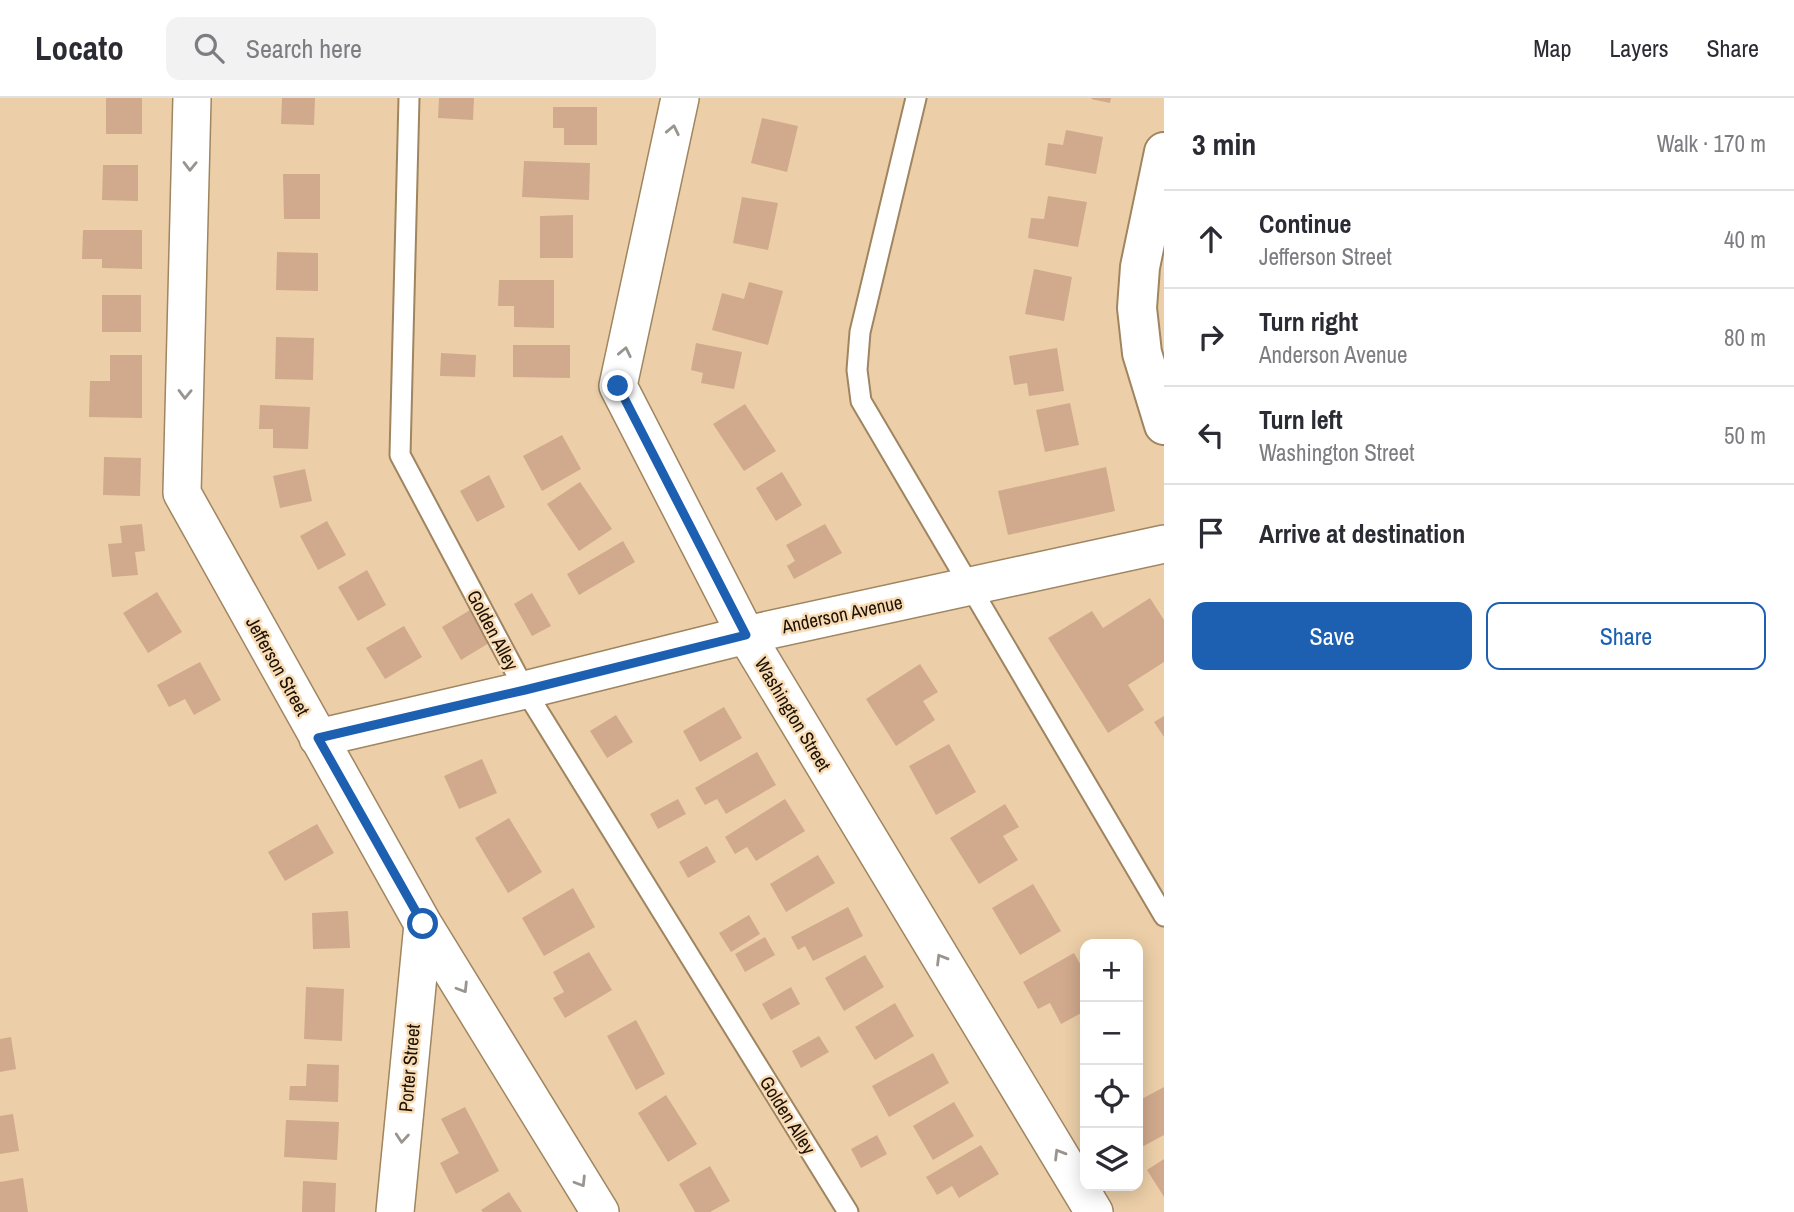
<!DOCTYPE html>
<meta charset="utf-8">
<style>
:root{--surface:#fff;--page:#f2f2f3;--text:#2b2b33;--muted:#7c7c81;--line:#e1e1e2;--accent:#1d60b1}
body{margin:0;font-family:"Archivo Narrow",sans-serif;background:var(--page);color:var(--text)}
.controls{position:absolute;right:21px;bottom:21px;display:grid;overflow:hidden;border-radius:14px;box-shadow:0 4px 18px #0003}
.controls button{width:63px;height:63px;display:grid;place-items:center;padding:0;border:0;border-bottom:2px solid var(--line);background:var(--surface);color:var(--text);font:35px sans-serif}
.stop{position:absolute;width:21px;height:21px;margin:-16px;border:5px solid #1d60b1;border-radius:50%;background:#fff}
.stop.end{background:#1d60b1;border-color:#fff;box-shadow:0 2px 7px #0008}
.list{margin:0;padding:0;list-style:none}
h2{display:flex;justify-content:space-between;align-items:center;height:91px;margin:0;padding:0 28px;font-size:30px}
h2 small{font-size:23px;font-weight:400;color:var(--muted)}
.list li{display:grid;grid-template-columns:46px 1fr auto;gap:21px;align-items:center;box-sizing:border-box;height:98px;padding:0 28px;border-top:2px solid var(--line)}
.list b{display:block;font-size:26px;white-space:nowrap}
.list p{margin:0;font-size:23px;white-space:nowrap;color:var(--muted)}
.list em{font-size:23px;font-style:normal;color:var(--muted)}
.actions{display:flex;gap:14px;padding:21px 28px}
.actions a{flex:1;padding:16px 0;border:2px solid var(--accent);border-radius:14px;text-align:center;font-size:24px;color:var(--accent)}
.actions .main{background:var(--accent);color:#fff}
.icon{flex:none;width:38px;height:38px;fill:none;stroke:currentColor;stroke-width:2;stroke-linecap:round;stroke-linejoin:round}
.map{position:relative;flex:none;width:1164px;height:1114px;overflow:hidden}
header{display:flex;align-items:center;gap:42px;box-sizing:border-box;height:98px;padding:0 35px;background:var(--surface);border-bottom:2px solid var(--line)}
header strong{font-size:33px}
nav{display:flex;gap:38px;margin-inline-start:auto;font-size:24px}
.search{width:490px;height:63px;background:var(--page);display:flex;align-items:center;gap:18px;box-sizing:border-box;padding:0 24px;border-radius:14px;color:var(--muted);font-size:26px}
main{display:flex}
aside{flex:1;background:var(--surface)}
.map>svg:first-child{display:block}
.building{fill:#d1a98d}
.lines{fill:none;stroke-linecap:round;stroke-linejoin:round}
.lane-casing{stroke:#9f8560;stroke-width:23}
.street-casing{stroke:#9f8560;stroke-width:40}
.secondary-casing{stroke:#9f8560;stroke-width:42}
.lane{stroke:#fff;stroke-width:19}
.street{stroke:#fff;stroke-width:37}
.secondary{stroke:#fff;stroke-width:38}
.oneway{stroke:#99948e}
.route{stroke:#1d60b1;stroke-width:9}
.labels{text-anchor:middle;dominant-baseline:central;stroke-width:5;stroke-linejoin:round;paint-order:stroke}
.street-label{font-size:19px;fill:#1c1204;stroke:#f9dcb5}
</style>
<header>
<strong>Locato</strong>
<div class="search"><svg class="icon" aria-label="search" viewBox="0 0 24 24"><circle cx="10" cy="10" r="6"/><path d="M15 15l6 6"/></svg>Search here</div>
<nav><a>Map</a><a>Layers</a><a>Share</a></nav>
</header>
<main>
<div class="map">
<svg width="1164" height="1114" viewBox="0 0 1164 1114">
<rect width="100%" height="100%" fill="#eccfa8"/>
<path class="building" d="M 106,0 L 142,0 L 142,36 L 106,36 Z
M 282,0 L 315,0 L 314,27 L 281,26 Z
M 439,0 L 474,0 L 473,22 L 438,20 Z
M 1092,0 L 1111,0 L 1110,5 L 1091,1 Z
M 553,9 L 597,9 L 597,47 L 564,47 L 564,30 L 553,30 Z
M 762,20 L 798,28 L 787,74 L 751,65 Z
M 1066,32 L 1103,39 L 1096,76 L 1045,67 L 1048,45 L 1063,47 Z
M 524,63 L 590,65 L 589,102 L 522,99 Z
M 103,67 L 138,67 L 138,103 L 102,102 Z
M 283,76 L 320,76 L 320,121 L 284,121 Z
M 1048,98 L 1087,104 L 1078,149 L 1028,140 L 1031,120 L 1044,121 Z
M 742,99 L 778,105 L 768,152 L 733,145 Z
M 573,117 L 573,160 L 540,160 L 540,118 Z
M 83,132 L 142,132 L 142,171 L 102,170 L 102,161 L 82,161 Z
M 277,154 L 318,155 L 318,193 L 276,192 Z
M 1034,171 L 1072,179 L 1064,223 L 1025,216 Z
M 499,182 L 554,182 L 554,230 L 514,229 L 514,208 L 498,208 Z
M 749,184 L 783,193 L 768,247 L 712,232 L 722,195 L 744,201 Z
M 102,197 L 141,197 L 141,234 L 102,234 Z
M 276,239 L 314,240 L 313,282 L 275,281 Z
M 696,245 L 742,254 L 734,291 L 701,285 L 703,275 L 691,272 Z
M 513,247 L 570,247 L 570,280 L 513,279 Z
M 1057,250 L 1064,293 L 1029,298 L 1027,285 L 1014,287 L 1009,258 Z
M 441,255 L 476,257 L 475,279 L 440,278 Z
M 110,257 L 142,257 L 142,320 L 89,319 L 90,283 L 110,283 Z
M 1070,305 L 1079,347 L 1045,354 L 1036,312 Z
M 745,306 L 776,353 L 744,373 L 713,326 Z
M 260,307 L 310,309 L 308,351 L 273,350 L 273,331 L 259,331 Z
M 562,337 L 581,371 L 542,393 L 523,358 Z
M 104,359 L 141,360 L 140,398 L 103,397 Z
M 1106,369 L 1115,413 L 1008,437 L 998,393 Z
M 305,371 L 312,403 L 280,410 L 273,378 Z
M 782,374 L 802,407 L 776,423 L 756,390 Z
M 489,377 L 505,409 L 477,424 L 460,393 Z
M 580,384 L 612,431 L 579,453 L 547,406 Z
M 327,423 L 346,457 L 318,472 L 300,438 Z
M 142,426 L 145,453 L 135,454 L 138,477 L 112,479 L 108,446 L 122,445 L 120,428 Z
M 825,426 L 842,455 L 794,481 L 787,468 L 795,463 L 786,447 Z
M 623,443 L 635,464 L 579,497 L 567,476 Z
M 367,472 L 386,507 L 358,523 L 338,489 Z
M 157,494 L 182,534 L 148,555 L 123,515 Z
M 532,495 L 551,528 L 532,538 L 514,506 Z
M 1150,500 L 1164,522 L 1164,564 L 1128,587 L 1144,612 L 1108,635 L 1048,540 L 1092,513 L 1103,530 Z
M 470,512 L 489,545 L 461,562 L 442,529 Z
M 404,528 L 422,559 L 385,581 L 366,550 Z
M 200,564 L 221,602 L 194,617 L 185,601 L 169,609 L 157,587 Z
M 920,566 L 938,594 L 923,603 L 935,622 L 896,648 L 866,601 Z
M 724,609 L 742,640 L 700,664 L 683,633 Z
M 616,617 L 633,644 L 607,660 L 590,633 Z
M 1164,618 L 1164,639 L 1154,624 Z
M 949,646 L 976,694 L 936,717 L 909,668 Z
M 757,654 L 776,687 L 726,716 L 717,701 L 705,707 L 695,690 Z
M 482,661 L 497,695 L 459,711 L 444,678 Z
M 678,701 L 686,716 L 658,731 L 650,716 Z
M 785,701 L 805,733 L 756,763 L 747,749 L 735,756 L 725,739 Z
M 1005,706 L 1019,729 L 1003,738 L 1018,762 L 979,786 L 950,740 Z
M 509,720 L 542,774 L 508,795 L 475,740 Z
M 317,726 L 334,755 L 285,783 L 268,754 Z
M 707,748 L 716,764 L 688,780 L 679,764 Z
M 818,757 L 835,785 L 786,814 L 770,786 Z
M 1033,786 L 1061,833 L 1020,857 L 992,810 Z
M 573,790 L 595,829 L 544,858 L 522,820 Z
M 848,809 L 863,838 L 813,863 L 805,848 L 798,852 L 791,839 Z
M 348,813 L 350,850 L 313,851 L 312,815 Z
M 749,817 L 760,836 L 731,854 L 719,835 Z
M 765,839 L 775,857 L 745,874 L 735,856 Z
M 589,854 L 612,892 L 565,920 L 553,900 L 564,894 L 553,874 Z
M 1074,855 L 1085,875 L 1085,913 L 1061,926 L 1050,905 L 1038,911 L 1023,884 Z
M 865,857 L 884,889 L 844,913 L 825,880 Z
M 306,889 L 344,891 L 342,943 L 304,941 Z
M 791,889 L 800,906 L 771,922 L 762,906 Z
M 895,905 L 914,938 L 875,962 L 855,929 Z
M 636,922 L 665,976 L 636,992 L 607,938 Z
M 819,938 L 829,954 L 801,970 L 792,953 Z
M 11,939 L 16,971 L 0,974 L 0,941 Z
M 933,955 L 949,985 L 889,1019 L 872,988 Z
M 307,966 L 339,967 L 338,1004 L 289,1002 L 290,988 L 306,988 Z
M 1164,989 L 1164,1037 L 1140,1050 L 1138,1045 L 1138,1003 Z
M 666,997 L 697,1046 L 668,1064 L 638,1015 Z
M 954,1004 L 974,1038 L 933,1062 L 913,1028 Z
M 465,1009 L 499,1073 L 456,1096 L 440,1065 L 459,1055 L 441,1021 Z
M 13,1016 L 19,1053 L 0,1056 L 0,1018 Z
M 286,1022 L 339,1024 L 337,1062 L 284,1059 Z
M 877,1037 L 887,1056 L 861,1070 L 851,1051 Z
M 981,1047 L 999,1076 L 959,1100 L 952,1088 L 937,1097 L 926,1079 Z
M 1164,1061 L 1164,1099 L 1147,1072 Z
M 710,1068 L 730,1103 L 710,1114 L 695,1114 L 679,1086 Z
M 23,1080 L 28,1114 L 0,1114 L 0,1084 Z
M 303,1083 L 336,1085 L 335,1114 L 302,1114 Z
M 509,1094 L 522,1114 L 483,1114 L 481,1112 Z"/>
<g class="lines">
<g class="lane-casing">
<path id="lane" d="M 409,0 L 400,357 L 525,592 L 848,1114
M 916,0 L 860,234 L 857,272 L 861,303 L 1164,818"/>
</g>
<g class="street-casing">
<path id="street" d="M 192,0 L 182,395 L 423,826 L 600,1114
M 680,0 L 618,288 L 746,537 L 1094,1114
M 318,640 L 525,592 L 746,537 L 1164,446
M 395,1114 L 423,826"/>
</g>
<g class="secondary-casing">
<path id="secondary" d="M 1164,54 L 1140,169 L 1137,210 L 1142,255 L 1164,327"/>
</g>
<use href="#lane" class="lane"/>
<use href="#street" class="street"/>
<use href="#secondary" class="secondary"/>
</g>
<defs><path id="oneway-chevron" d="M-2-3.5L2.5 0L-2 3.5" fill="none" stroke-width="1.6" stroke-linecap="round" stroke-linejoin="round" transform="scale(1.75)"/></defs>
<g class="oneway">
<use href="#oneway-chevron" transform="translate(673 32) rotate(-78)"/>
<use href="#oneway-chevron" transform="translate(190 68) rotate(91)"/>
<use href="#oneway-chevron" transform="translate(625 254) rotate(-78)"/>
<use href="#oneway-chevron" transform="translate(185 296) rotate(91)"/>
<use href="#oneway-chevron" transform="translate(941 861) rotate(-121)"/>
<use href="#oneway-chevron" transform="translate(463 890) rotate(58)"/>
<use href="#oneway-chevron" transform="translate(402 1040) rotate(95)"/>
<use href="#oneway-chevron" transform="translate(1059 1056) rotate(-121)"/>
<use href="#oneway-chevron" transform="translate(581 1084) rotate(58)"/>
</g>
<g class="lines">
<path class="route" d="M 423,826 L 318,640 L 525,592 L 746,537 L 618,288"/>
</g>
<g class="labels">
<g class="street-label">
<text transform="translate(842 516) rotate(-12)">Anderson Avenue</text>
<text transform="translate(493 532) rotate(62)">Golden Alley</text>
<text transform="translate(278 568) rotate(61)">Jefferson Street</text>
<text transform="translate(793 616) rotate(59)">Washington Street</text>
<text transform="translate(409 970) rotate(-85)">Porter Street</text>
<text transform="translate(788 1017) rotate(58)">Golden Alley</text>
</g>
</g>
</svg>
<div class="controls">
<button>+</button>
<button>−</button>
<button><svg class="icon" aria-label="locate" viewBox="0 0 24 24"><circle cx="12" cy="12" r="6"/><path d="M12 2v4M12 18v4M2 12h4M18 12h4"/></svg></button>
<button><svg class="icon" aria-label="layers" viewBox="0 0 24 24"><path d="M12 4l9 5-9 5-9-5zM3 14l9 5 9-5"/></svg></button>
</div>
<div class="stop" style="left:423px;top:826px"></div>
<div class="stop end" style="left:618px;top:288px"></div>
</div>
<aside>
<h2>3 min<small>Walk · 170 m</small></h2>
<ul class="list">
<li><svg class="icon" aria-label="ahead" viewBox="0 0 24 24"><path d="M12 20V5M6 11l6-6 6 6"/></svg><div><b>Continue</b><p>Jefferson Street</p></div><em>40 m</em></li>
<li><svg class="icon" aria-label="right" viewBox="0 0 24 24"><path d="M7 20v-9h11M14 6l5 5-5 5"/></svg><div><b>Turn right</b><p>Anderson Avenue</p></div><em>80 m</em></li>
<li><svg class="icon" aria-label="left" viewBox="0 0 24 24"><path d="M17 20v-9H6M10 6l-5 5 5 5"/></svg><div><b>Turn left</b><p>Washington Street</p></div><em>50 m</em></li>
<li><svg class="icon" aria-label="arrive" viewBox="0 0 24 24"><path d="M6 21V4h12l-3 4 3 4H6"/></svg><div><b>Arrive at destination</b></div></li>
</ul>
<div class="actions"><a class="main">Save</a><a>Share</a></div>
</aside>
</main>
